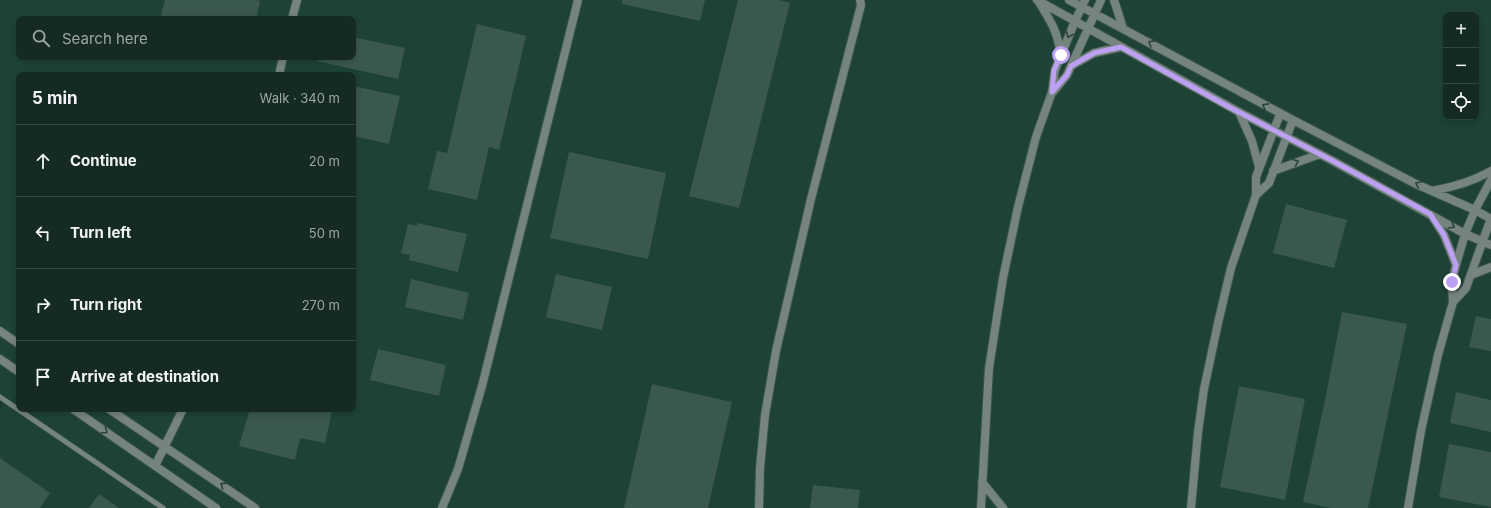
<!DOCTYPE html>
<meta charset="utf-8">
<style>
:root{--surface:#142a22;--page:#1d322a;--text:#f1f3f6;--muted:#9da7a5;--line:#334640}
body{margin:0;font-family:Inter,sans-serif;background:var(--page);color:var(--text)}
.controls{position:absolute;right:12px;top:12px;display:grid;overflow:hidden;border-radius:8px;box-shadow:0 2px 6px #0003}
.controls button{width:36px;height:36px;display:grid;place-items:center;padding:0;border:0;border-bottom:1px solid var(--line);background:var(--surface);color:var(--text);font:20px sans-serif}
.stop{position:absolute;width:12px;height:12px;margin:-9px;border:3px solid #bca0f2;border-radius:50%;background:#fff}
.stop.end{background:#bca0f2;border-color:#fff;box-shadow:0 1px 4px #0008}
.list{margin:0;padding:0;list-style:none}
h2{display:flex;justify-content:space-between;align-items:center;height:52px;margin:0;padding:0 16px;font-size:17px}
h2 small{font-size:13px;font-weight:400;color:var(--muted)}
.list li{display:grid;grid-template-columns:26px 1fr auto;gap:12px;align-items:center;box-sizing:border-box;height:72px;padding:0 16px;border-top:1px solid var(--line)}
.list b{display:block;font-size:15px;white-space:nowrap}
.list em{font-size:13px;font-style:normal;color:var(--muted)}
.icon{flex:none;width:22px;height:22px;fill:none;stroke:currentColor;stroke-width:2;stroke-linecap:round;stroke-linejoin:round}
.map{position:relative;flex:none;width:1491px;height:508px;overflow:hidden}
.search{position:absolute;background:var(--surface);box-shadow:0 2px 6px #0003;left:16px;top:16px;width:340px;height:44px;display:flex;align-items:center;gap:10px;box-sizing:border-box;padding:0 14px;border-radius:8px;color:var(--muted);font-size:15px}
.panel{position:absolute;background:var(--surface);box-shadow:0 2px 6px #0003;left:16px;top:72px;width:340px;height:340px;border-radius:8px}
.map>svg:first-child{display:block}
.built{fill:#1e4336;fill-rule:evenodd}
.building{fill:#3b584d}
.lines{fill:none;stroke-linecap:round;stroke-linejoin:round}
.service-casing{stroke:#38534a;stroke-width:6}
.minor-casing{stroke:#38534a;stroke-width:10}
.service{stroke:#76847e;stroke-width:5}
.minor{stroke:#76847e;stroke-width:8}
.oneway{stroke:#29433a}
.route{stroke:#bca0f2;stroke-width:5}
</style>
<div class="map">
<svg width="1491" height="508" viewBox="0 0 1491 508">
<rect width="100%" height="100%" fill="#1b382e"/>
<path class="built" d="M 0,0 L 1491,0 L 1491,508 L 0,508 L 0,410 L 4,402 L 0,399 ZM 1446,15 L 1476,15 L 1476,117 L 1446,117 ZM 19,19 L 353,19 L 353,57 L 19,57 ZM 19,75 L 353,75 L 353,409 L 19,409 Z"/>
<path class="building" d="M 165,0 L 256,0 L 260,1 L 256,19 L 160,19 Z
M 622,0 L 705,0 L 700,21 L 622,4 Z
M 738,0 L 779,0 L 790,3 L 739,208 L 689,196 Z
M 477,24 L 526,36 L 499,150 L 489,147 L 477,200 L 428,189 L 437,151 L 447,153 Z
M 353,37 L 405,48 L 398,79 L 317,61 L 317,57 L 353,57 Z
M 353,86 L 400,96 L 389,144 L 353,136 Z
M 569,152 L 666,173 L 648,259 L 550,238 Z
M 1286,204 L 1347,220 L 1334,268 L 1273,253 Z
M 417,223 L 467,234 L 458,272 L 409,260 L 410,255 L 401,253 L 408,224 L 417,226 Z
M 556,274 L 612,287 L 602,330 L 546,317 Z
M 411,279 L 469,293 L 463,320 L 405,307 Z
M 1342,312 L 1407,324 L 1368,508 L 1331,508 L 1303,502 L 1325,400 Z
M 1476,316 L 1491,319 L 1491,351 L 1469,347 Z
M 378,349 L 446,365 L 439,396 L 370,380 Z
M 652,384 L 732,402 L 708,508 L 624,508 Z
M 1239,386 L 1305,399 L 1285,500 L 1220,487 Z
M 1456,392 L 1491,400 L 1491,432 L 1450,423 Z
M 250,409 L 323,409 L 332,411 L 325,443 L 300,438 L 295,460 L 239,446 Z
M 1449,444 L 1491,452 L 1491,507 L 1439,497 Z
M 0,458 L 50,493 L 40,508 L 0,508 Z
M 813,485 L 860,490 L 858,508 L 810,508 Z
M 99,494 L 119,508 L 89,508 Z"/>
<g class="lines">
<g class="service-casing">
<path id="service" d="M 0,397 L 163,508"/>
</g>
<g class="minor-casing">
<path id="minor" d="M 1037,0 L 1239,112 L 1333,161 L 1465,234 L 1491,245
M 1069,0 L 1293,120 L 1416,184 L 1475,210 L 1491,219
M 1114,0 L 1123,28
M 1039,2 C 1052,23 1057,31 1061,55
M 292,19 L 297,0
M 1071,66 L 1094,53 L 1121,47
M 279,75 L 283,57
M 1053,92 L 1067,75 L 1101,0
M 1239,112 L 1252,141 L 1259,167
M 1273,171 L 1320,154
M 1432,191 C 1454,187 1472,182 1491,171
M 1256,195 L 1269,183 L 1293,120
M 1432,216 L 1444,235 L 1456,265
M 1471,275 L 1491,267
M 1453,302 L 1466,288 L 1491,218
M 0,331 L 19,344
M 0,359 L 19,372
M 73,409 L 216,508
M 109,409 L 255,508
M 155,466 L 183,409
M 982,482 L 1003,508
M 442,508 L 458,469 L 482,386 L 578,0
M 759,508 L 760,468 L 765,415 L 776,351 L 811,199 L 861,5 L 860,0
M 981,508 L 989,368 L 1003,278 L 1018,207 L 1036,137 L 1052,92 L 1055,70 L 1075,21 L 1085,0
M 1191,508 L 1198,432 L 1204,389 L 1218,323 L 1231,268 L 1256,195 L 1256,177 L 1280,114
M 1408,508 L 1421,431 L 1438,355 L 1453,302 L 1452,282 L 1456,265 L 1465,234 L 1475,210 L 1491,180"/>
</g>
<use href="#service" class="service"/>
<use href="#minor" class="minor"/>
</g>
<defs><path id="oneway-chevron" d="M-2-3.5L2.5 0L-2 3.5" fill="none" stroke-width="1.6" stroke-linecap="round" stroke-linejoin="round"/></defs>
<g class="oneway">
<use href="#oneway-chevron" transform="translate(1069 35) rotate(112)"/>
<use href="#oneway-chevron" transform="translate(1151 43) rotate(-151)"/>
<use href="#oneway-chevron" transform="translate(1265 106) rotate(-151)"/>
<use href="#oneway-chevron" transform="translate(1296 162) rotate(-20)"/>
<use href="#oneway-chevron" transform="translate(1418 184) rotate(-155)"/>
<use href="#oneway-chevron" transform="translate(1452 226) rotate(30)"/>
<use href="#oneway-chevron" transform="translate(105 431) rotate(35)"/>
<use href="#oneway-chevron" transform="translate(223 485) rotate(-146)"/>
</g>
<g class="lines">
<path class="route" d="M 1061,55 L 1054,70 L 1052,92 L 1067,75 L 1071,66 L 1094,53 L 1121,47 L 1229,107 L 1333,161 L 1430,214 L 1444,235 L 1456,265 L 1452,282"/>
</g>
</svg>
<div class="controls">
<button>+</button>
<button>−</button>
<button><svg class="icon" aria-label="locate" viewBox="0 0 24 24"><circle cx="12" cy="12" r="6"/><path d="M12 2v4M12 18v4M2 12h4M18 12h4"/></svg></button>
</div>
<div class="stop" style="left:1061px;top:55px"></div>
<div class="stop end" style="left:1452px;top:282px"></div>
<div class="search"><svg class="icon" aria-label="search" viewBox="0 0 24 24"><circle cx="10" cy="10" r="6"/><path d="M15 15l6 6"/></svg>Search here</div>
<section class="panel">
<h2>5 min<small>Walk · 340 m</small></h2>
<ul class="list">
<li><svg class="icon" aria-label="ahead" viewBox="0 0 24 24"><path d="M12 20V5M6 11l6-6 6 6"/></svg><div><b>Continue</b></div><em>20 m</em></li>
<li><svg class="icon" aria-label="left" viewBox="0 0 24 24"><path d="M17 20v-9H6M10 6l-5 5 5 5"/></svg><div><b>Turn left</b></div><em>50 m</em></li>
<li><svg class="icon" aria-label="right" viewBox="0 0 24 24"><path d="M7 20v-9h11M14 6l5 5-5 5"/></svg><div><b>Turn right</b></div><em>270 m</em></li>
<li><svg class="icon" aria-label="arrive" viewBox="0 0 24 24"><path d="M6 21V4h12l-3 4 3 4H6"/></svg><div><b>Arrive at destination</b></div></li>
</ul>
</section>
</div>
